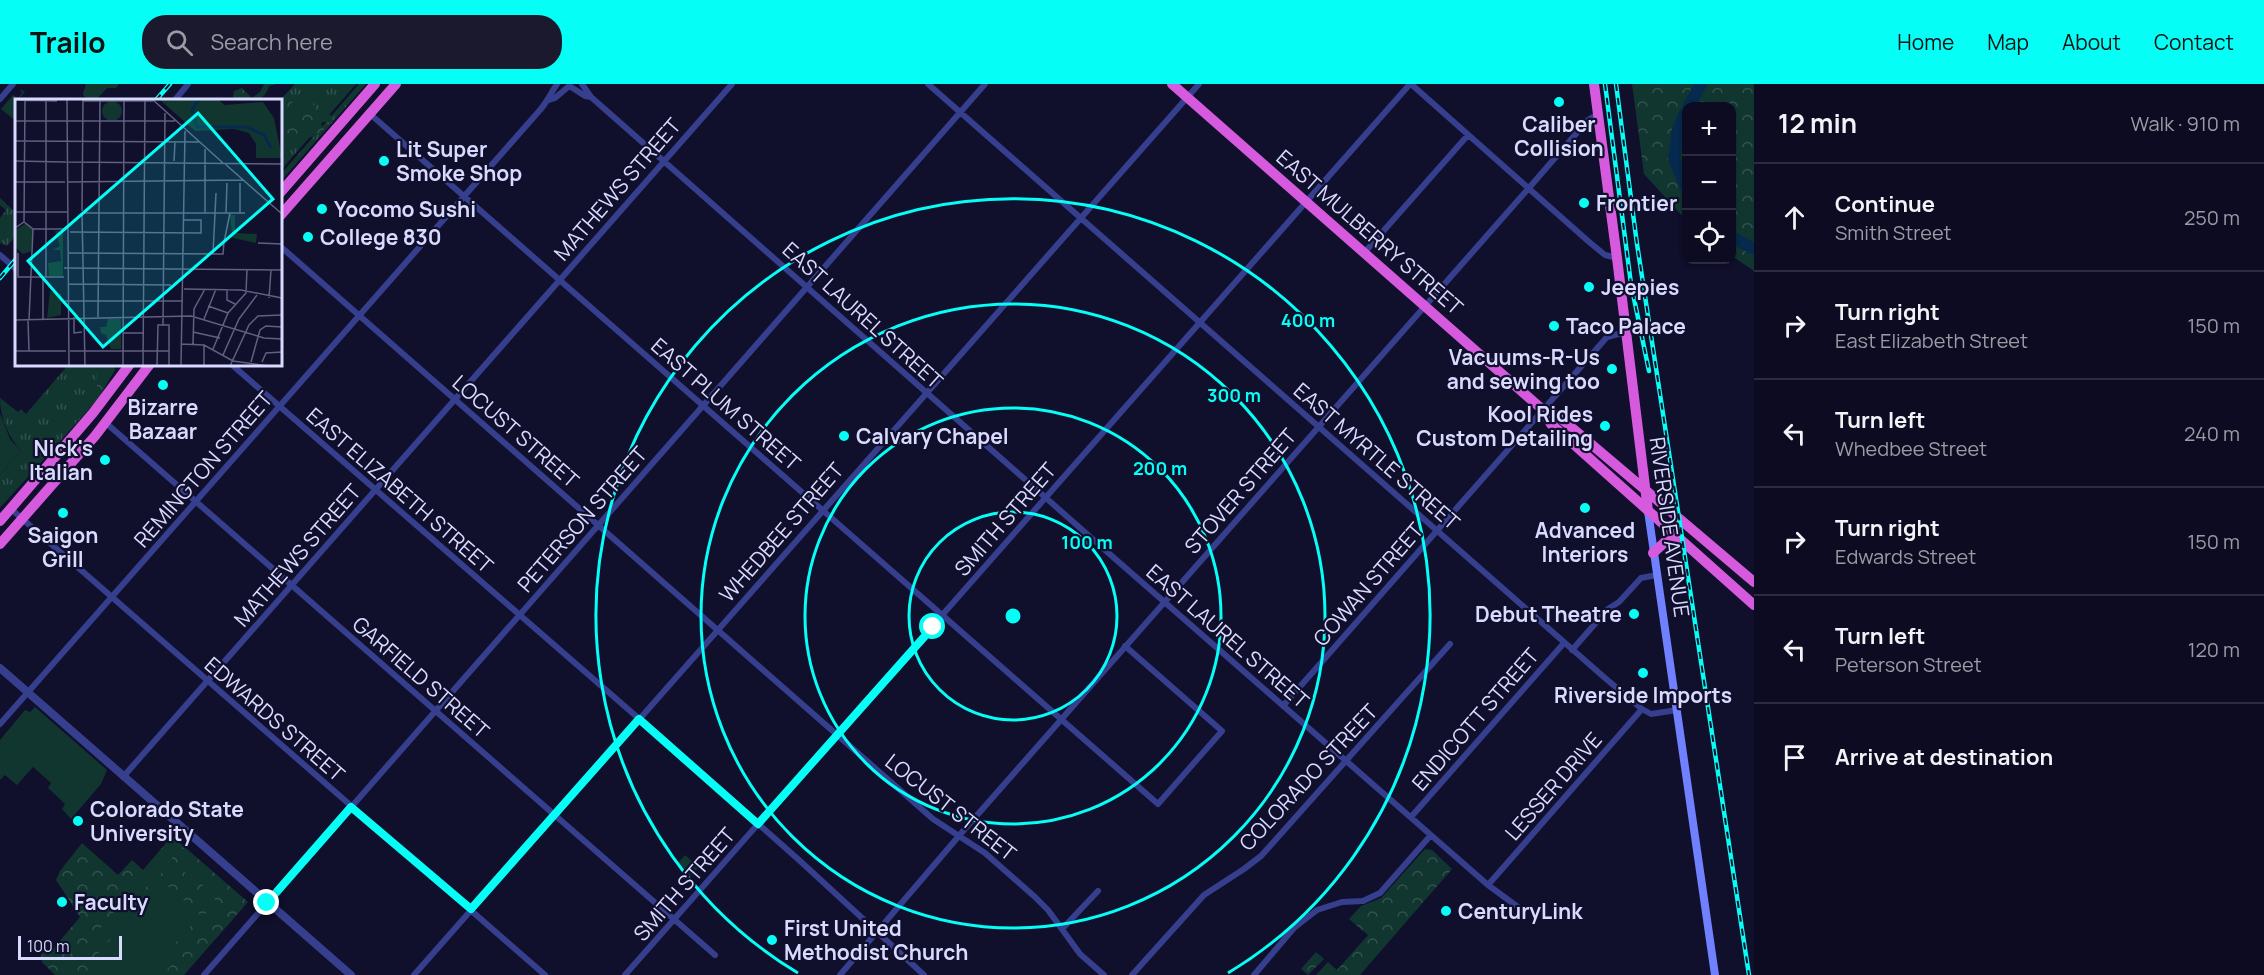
<!DOCTYPE html>
<meta charset="utf-8">
<style>
:root{--surface:#0c0b21;--page:#1a192e;--text:#f1f3f6;--muted:#9a9ba5;--line:#2c2b3f;--accent:#05fff6}
body{margin:0;font-family:Manrope,sans-serif;background:var(--page);color:var(--text)}
.controls{position:absolute;right:18px;top:18px;display:grid;overflow:hidden;border-radius:12px;box-shadow:0 2px 4px #0004}
.controls button{width:54px;height:54px;display:grid;place-items:center;padding:0;border:0;border-bottom:2px solid var(--line);background:var(--surface);color:var(--text);font:30px sans-serif}
.scale{position:absolute;left:18px;bottom:15px;width:104px;box-sizing:border-box;padding-left:6px;border:3px solid #d9daff;border-top:0;font-size:16px;line-height:21px;white-space:nowrap;color:#d9daff;-webkit-text-stroke:4px #100f2c;paint-order:stroke}
.stop{position:absolute;width:18px;height:18px;margin:-14px;border:4px solid #05fff6;border-radius:50%;background:#fff}
.stop.end{background:#05fff6;border-color:#fff;box-shadow:0 2px 6px #0008}
.list{margin:0;padding:0;list-style:none}
h2{display:flex;justify-content:space-between;align-items:center;height:78px;margin:0;padding:0 24px;font-size:26px}
h2 small{font-size:20px;font-weight:400;color:var(--muted)}
.list li{display:grid;grid-template-columns:39px 1fr auto;gap:18px;align-items:center;box-sizing:border-box;height:108px;padding:0 24px;border-top:2px solid var(--line)}
.list b{display:block;font-size:22px;white-space:nowrap}
.list p{margin:0;font-size:20px;white-space:nowrap;color:var(--muted)}
.list em{font-size:20px;font-style:normal;color:var(--muted)}
.icon{flex:none;width:33px;height:33px;fill:none;stroke:currentColor;stroke-width:2;stroke-linecap:round;stroke-linejoin:round}
.map{position:relative;flex:none;width:1754px;height:891px;overflow:hidden}
header{display:flex;align-items:center;gap:36px;box-sizing:border-box;height:84px;padding:0 30px;background:var(--accent);color:#111}
header strong{font-size:28px}
nav{display:flex;gap:33px;margin-inline-start:auto;font-size:21px}
.search{width:420px;height:54px;background:var(--page);display:flex;align-items:center;gap:15px;box-sizing:border-box;padding:0 21px;border-radius:24px;color:var(--muted);font-size:22px}
main{display:flex}
aside{flex:1;background:var(--surface)}
.map>svg:first-child{display:block}
.grass{fill:url(#grass-tufts)}
.forest{fill:url(#forest-crowns)}
.garden{fill:#113630}
.lines{fill:none;stroke-linecap:round;stroke-linejoin:round}
.river{stroke:#062a4d;stroke-width:12}
.minor{stroke:#363f8e;stroke-width:6}
.tertiary{stroke:#363f8e;stroke-width:8}
.secondary{stroke:#7080ff;stroke-width:8}
.trunk{stroke:#d65ade;stroke-width:10}
.rail-casing{stroke:#05fff6;stroke-width:4.5}
.rail{stroke:#100f2c;stroke-width:2;stroke-dasharray:7;stroke-linecap:butt}
.route{stroke:#05fff6;stroke-width:8}
.ring{fill:none;stroke:#05fff6;stroke-width:3}
.poi-dot{fill:#05fff6;stroke:#100f2c;stroke-width:2}
.labels{text-anchor:middle;dominant-baseline:central;stroke-width:4.5;stroke-linejoin:round;paint-order:stroke}
.poi-label{font-size:21px;font-weight:bold;fill:#d9daff;stroke:#100f2c;text-anchor:start}
.street-label{font-size:21px;fill:#d9daff;stroke:#100f2c}
.inset-river{fill:none;stroke:#062a4d;stroke-width:3}
.inset-road{fill:none;stroke:#606080;stroke-width:1.5}
.view{fill:#05fff6;fill-opacity:0.15;stroke:#05fff6;stroke-width:3}
.inset-edge{fill:none;stroke:#d9daff;stroke-width:3}
.centre{fill:#05fff6;stroke:#100f2c;stroke-width:3}
.ring-label{font-size:18px;text-anchor:middle;font-weight:bold;fill:#05fff6;stroke:#100f2c;stroke-width:4.5;stroke-linejoin:round;paint-order:stroke}
</style>
<header>
<strong>Trailo</strong>
<div class="search"><svg class="icon" aria-label="search" viewBox="0 0 24 24"><circle cx="10" cy="10" r="6"/><path d="M15 15l6 6"/></svg>Search here</div>
<nav><a>Home</a><a>Map</a><a>About</a><a>Contact</a></nav>
</header>
<main>
<div class="map">
<svg width="1754" height="891" viewBox="0 0 1754 891">
<defs>
<pattern id="grass-tufts" width="24" height="20" patternUnits="userSpaceOnUse" patternTransform="scale(1.5)"><rect width="24" height="20" fill="#113630"/><path d="M3 7l-1-3M5 7V3M7 7l1-3M15 17l-1-3M17 17v-4M19 17l1-3" fill="none" stroke="#33524f"/></pattern>
<pattern id="forest-crowns" width="20" height="18" patternUnits="userSpaceOnUse" patternTransform="scale(1.5)"><rect width="20" height="18" fill="#113630"/><path d="M2 6a3 3 0 1 1 6 0M12 15a3 3 0 1 1 6 0" fill="none" stroke="#33524f"/></pattern>
</defs>
<rect width="100%" height="100%" fill="#100f2c"/>
<path class="grass" d="M 86,0 L 119,0 L 116,4 L 107,4 L 96,16 L 88,16 L 83,11 Z
M 295,0 L 356,0 L 281,86 L 280,16 Z
M 359,0 L 366,0 L 281,97 L 281,90 Z
M 20,5 L 25,8 L 19,14 L 21,16 L 16,16 L 16,37 L 1,25 L 13,11 L 18,14 L 22,9 Z
M 0,114 L 16,129 L 16,151 L 7,162 L 0,159 L 0,134 L 6,126 L 0,121 Z
M 68,281 L 113,281 L 115,286 L 98,315 L 0,424 L 0,391 L 21,367 C 8,352 0,333 0,314 L 18,328 L 21,325 L 26,330 Z"/>
<path class="forest" d="M 264,0 L 276,0 L 269,2 C 264,19 252,17 237,16 L 233,13 L 234,7 L 242,4 L 252,14 L 260,8 Z
M 1632,0 L 1754,0 L 1754,187 L 1732,172 L 1732,22 L 1686,22 L 1686,136 L 1644,90 Z
M 286,14 L 292,18 L 302,30 L 307,26 L 304,18 L 309,15 L 315,23 L 316,31 L 325,29 L 336,33 L 332,38 L 322,38 L 321,40 L 324,45 C 320,54 292,58 281,56 L 280,16 L 270,16 Z
M 86,281 L 108,281 L 103,288 L 104,303 L 99,310 L 97,306 L 97,288 Z
M 172,752 L 248,818 L 184,891 L 55,891 L 42,878 L 41,872 L 43,868 L 48,871 L 80,833 L 56,796 L 60,787 L 82,759 L 118,791 L 132,776 L 143,786 Z
M 1425,765 L 1432,766 L 1452,785 L 1360,891 L 1316,891 L 1328,878 L 1337,886 L 1368,851 L 1349,835 L 1361,822 L 1381,814 Z
M 1316,868 L 1324,875 L 1308,891 L 1301,885 Z"/>
<path class="garden" d="M 0,329 L 10,355 L 21,367 L 0,391 Z
M 35,623 L 107,686 L 101,700 L 71,735 L 62,725 L 65,720 L 48,704 L 51,699 L 33,683 L 17,701 L 5,691 L 0,696 L 0,656 L 25,626 L 30,628 Z
M 174,761 L 180,765 L 167,780 C 181,779 195,781 206,793 C 236,826 183,868 162,891 L 154,891 C 168,875 198,847 206,829 C 219,799 178,774 154,794 L 79,880 L 74,891 L 67,891 L 73,875 Z
M 685,771 L 699,783 L 691,792 L 677,780 Z
M 162,797 L 200,831 L 147,891 L 96,891 L 86,883 Z"/>
<g class="lines">
<path class="river" d="M 1689,22 L 1701,0
M 1686,28 L 1678,45 L 1674,75 L 1686,103
M 1732,153 L 1754,165"/>
<path class="minor" d="M 582,0 L 591,13 L 1105,466 L 1488,801 L 1522,826
M 928,0 L 1605,594 L 1642,625 L 1651,630 L 1677,626
M 1411,0 L 1588,157 L 1605,171 L 1617,174
M 571,3 L 585,12 L 591,13
M 0,15 L 13,0
M 175,16 L 188,0
M 549,16 L 555,14 L 568,3
M 370,30 L 1158,720 L 1222,647 L 1125,562
M 280,162 L 933,735 L 985,769 L 1035,813 L 1048,826 L 1080,870 L 1104,891
M 1364,169 L 1468,51
M 0,171 L 16,185
M 231,280 L 652,646 L 799,776 L 924,891
M 106,339 L 715,871
M 11,425 L 545,891
M 1572,566 L 1608,525 L 1619,518 L 1641,494 L 1657,491
M 1283,622 L 1607,253 L 1626,248
M 0,640 L 540,26 C 547,18 551,9 557,0
M 123,693 L 732,0
M 1411,733 L 1564,559
M 1488,801 L 1642,625
M 1062,845 L 1098,807
M 204,891 L 985,0
M 414,891 L 1199,0
M 625,891 L 1410,0
M 840,891 L 964,746 L 1528,105 L 1588,36 L 1598,30
M 1132,891 L 1204,811 L 1244,785 L 1261,772 L 1450,560
M 1254,891 L 1294,844 L 1317,826 L 1342,818 L 1363,817 L 1380,809 L 1431,751"/>
<path class="tertiary" d="M 0,584 L 351,891"/>
<path class="secondary" d="M 1648,427 L 1715,891"/>
<path class="trunk" d="M 1172,0 L 1543,326 L 1551,340 L 1754,521
M 1594,0 L 1617,174 L 1648,427
M 280,109 L 375,0
M 280,132 L 396,0
M 1543,326 L 1558,332 L 1754,498
M 0,437 L 93,329 L 130,280
M 0,460 L 95,352 L 150,280
M 1653,469 L 1665,458 L 1678,455"/>
<g class="rail-casing">
<path id="rail" d="M 1605,0 L 1631,200 L 1649,287
M 1616,0 L 1637,160 L 1749,891
M 156,16 L 170,0
M 0,194 L 16,175"/>
</g>
<use href="#rail" class="rail"/>
</g>
<g class="lines">
<path class="route" d="M 267,819 L 351,723 L 471,825 L 639,635 L 758,740 L 933,543"/>
</g>
<g class="ring">
<circle cx="1013" cy="532" r="104"/>
<circle cx="1013" cy="532" r="208"/>
<circle cx="1013" cy="532" r="312"/>
<path d="M798 889A417 417 0 1 1 1228 889"/>
</g>
<g class="poi-dot">
<circle cx="1559" cy="18" r="6"/>
<circle cx="384" cy="77" r="6"/>
<circle cx="1584" cy="119" r="6"/>
<circle cx="322" cy="125" r="6"/>
<circle cx="308" cy="153" r="6"/>
<circle cx="1589" cy="203" r="6"/>
<circle cx="1554" cy="242" r="6"/>
<circle cx="1612" cy="285" r="6"/>
<circle cx="163" cy="301" r="6"/>
<circle cx="1605" cy="342" r="6"/>
<circle cx="844" cy="352" r="6"/>
<circle cx="105" cy="376" r="6"/>
<circle cx="1585" cy="424" r="6"/>
<circle cx="63" cy="429" r="6"/>
<circle cx="1634" cy="530" r="6"/>
<circle cx="1643" cy="589" r="6"/>
<circle cx="78" cy="737" r="6"/>
<circle cx="62" cy="818" r="6"/>
<circle cx="1446" cy="827" r="6"/>
<circle cx="772" cy="856" r="6"/>
</g>
<g class="labels">
<g class="poi-label">
<text x="1559" y="40" text-anchor="middle">Caliber<tspan x="1559" dy="24">Collision</tspan></text>
<text x="396" y="65">Lit Super<tspan x="396" dy="24">Smoke Shop</tspan></text>
<text x="1596" y="119">Frontier</text>
<text x="334" y="125">Yocomo Sushi</text>
<text x="320" y="153">College 830</text>
<text x="1601" y="203">Jeepies</text>
<text x="1566" y="242">Taco Palace</text>
<text x="1600" y="273" text-anchor="end">Vacuums-R-Us<tspan x="1600" dy="24">and sewing too</tspan></text>
<text x="163" y="323" text-anchor="middle">Bizarre<tspan x="163" dy="24">Bazaar</tspan></text>
<text x="1593" y="330" text-anchor="end">Kool Rides<tspan x="1593" dy="24">Custom Detailing</tspan></text>
<text x="856" y="352">Calvary Chapel</text>
<text x="93" y="364" text-anchor="end">Nick's<tspan x="93" dy="24">Italian</tspan></text>
<text x="1585" y="446" text-anchor="middle">Advanced<tspan x="1585" dy="24">Interiors</tspan></text>
<text x="63" y="451" text-anchor="middle">Saigon<tspan x="63" dy="24">Grill</tspan></text>
<text x="1622" y="530" text-anchor="end">Debut Theatre</text>
<text x="1643" y="611" text-anchor="middle">Riverside Imports</text>
<text x="90" y="725">Colorado State<tspan x="90" dy="24">University</tspan></text>
<text x="74" y="818">Faculty</text>
<text x="1458" y="827">CenturyLink</text>
<text x="784" y="844">First United<tspan x="784" dy="24">Methodist Church</tspan></text>
</g>
<g class="street-label">
<text transform="translate(617 105) rotate(-49)">MATHEWS STREET</text>
<text transform="translate(1370 148) rotate(41)">EAST MULBERRY STREET</text>
<text transform="translate(863 231) rotate(42)">EAST LAUREL STREET</text>
<text transform="translate(726 320) rotate(41)">EAST PLUM STREET</text>
<text transform="translate(516 347) rotate(41)">LOCUST STREET</text>
<text transform="translate(1377 372) rotate(41)">EAST MYRTLE STREET</text>
<text transform="translate(203 385) rotate(-49)">REMINGTON STREET</text>
<text transform="translate(400 406) rotate(41)">EAST ELIZABETH STREET</text>
<text transform="translate(1240 407) rotate(-49)">STOVER STREET</text>
<text transform="translate(582 435) rotate(-49)">PETERSON STREET</text>
<text transform="translate(1005 435) rotate(-49)">SMITH STREET</text>
<text transform="translate(1670 443) rotate(82)">RIVERSIDE AVENUE</text>
<text transform="translate(781 448) rotate(-49)">WHEDBEE STREET</text>
<text transform="translate(297 471) rotate(-49)">MATHEWS STREET</text>
<text transform="translate(1368 500) rotate(-49)">COWAN STREET</text>
<text transform="translate(1228 552) rotate(41)">EAST LAUREL STREET</text>
<text transform="translate(421 593) rotate(41)">GARFIELD STREET</text>
<text transform="translate(275 635) rotate(41)">EDWARDS STREET</text>
<text transform="translate(1475 635) rotate(-49)">ENDICOTT STREET</text>
<text transform="translate(1308 693) rotate(-47)">COLORADO STREET</text>
<text transform="translate(1553 702) rotate(-49)">LESSER DRIVE</text>
<text transform="translate(951 723) rotate(38)">LOCUST STREET</text>
<text transform="translate(684 800) rotate(-49)">SMITH STREET</text>
</g>
</g>
<g transform="translate(15 15)">
<rect width="267" height="267" fill="#100f2c"/>
<path d="M 12,124 L 18,130 L 16,152 L 8,155 L 0,148 L 0,131 ZM 48,131 L 48,177 L 34,177 L 33,164 L 46,162 L 45,151 L 38,151 L 45,147 L 40,132 Z" fill="#113630"/>
<path d="M 144,0 L 202,0 L 210,6 L 248,3 L 259,19 L 267,59 L 241,59 L 241,45 L 234,34 L 219,30 L 180,32 ZM87 12a10 10 0 1 1 20 0a10 10 0 1 1-20 0ZM 215,116 L 220,116 L 220,134 L 242,135 L 241,144 L 214,138 L 217,135 ZM 93,220 L 106,220 L 106,250 L 96,250 L 91,236 L 86,234 L 85,228 L 91,228 Z" fill="#113630"/>
<path d="M 35,192 L 46,195 L 46,216 L 32,219 Z" fill="#113630"/>
<path class="inset-river" d="M 184,0 L 177,11 L 182,28 L 232,28 L 249,36 L 256,49"/>
<path class="inset-road" d="M 31,0 L 31,178M 52,0 L 54,267M 137,0 L 208,64M 0,1 L 42,2M 68,2 L 138,2M 0,22 L 160,22M 0,42 L 184,43M 0,62 L 50,63M 159,62 L 160,43M 50,63 L 267,65M 209,64 L 267,115M 0,83 L 50,83M 53,83 L 228,81M 67,112 L 68,0M 0,113 L 52,113M 67,114 L 70,267M 69,114 L 230,114M 190,114 L 190,50M 211,114 L 212,84M 225,114 L 225,84M 9,123 L 10,0M 0,129 L 9,123 L 18,130 L 14,221M 18,130 L 49,130M 55,133 L 186,134 L 186,121 L 169,121M 209,143 L 215,114M 243,144 L 267,145M 3,154 L 3,178 L 49,178M 54,154 L 208,155 L 209,143 L 208,147M 198,155 L 201,94M 49,169 L 267,171M 54,185 L 156,186M 169,190 L 226,191 L 267,199M 212,190 L 212,201 L 220,205M 254,199 L 256,171M 50,202 L 168,202M 193,207 L 213,214M 59,218 L 59,234 L 67,233M 83,218 L 85,0M 189,220 L 201,190M 0,221 L 176,217 L 249,239 L 267,240M 13,221 L 14,252M 28,221 L 28,178M 148,226 L 150,14M 178,233 L 205,239M 108,234 L 128,234M 166,245 L 189,246 L 218,262 L 254,267M 178,245 L 179,210 L 190,190M 189,246 L 189,267M 198,250 L 213,214 L 231,194 L 232,170M 0,252 L 51,252M 55,252 L 154,252M 208,256 L 224,220 L 242,196M 236,263 L 245,231 L 251,227 L 267,228M 247,263 L 251,254 L 267,253M 108,267 L 109,0M 128,267 L 130,0M 142,267 L 143,226 L 154,226 L 154,267M 166,267 L 170,32M 215,267 L 234,226 L 243,217 L 267,216"/>
<path class="view" d="M 183,14 L 258,100 L 88,248 L 13,162 Z"/>
<rect width="267" height="267" class="inset-edge"/>
</g>
<circle cx="1013" cy="532" r="9" class="centre"/>
<g class="ring-label">
<text x="1308" y="243">400 m</text>
<text x="1234" y="318">300 m</text>
<text x="1160" y="391">200 m</text>
<text x="1087" y="465">100 m</text>
</g>
</svg>
<div class="controls">
<button>+</button>
<button>−</button>
<button><svg class="icon" aria-label="locate" viewBox="0 0 24 24"><circle cx="12" cy="12" r="6"/><path d="M12 2v4M12 18v4M2 12h4M18 12h4"/></svg></button>
</div>
<div class="scale">100 m</div>
<div class="stop" style="left:933px;top:543px"></div>
<div class="stop end" style="left:267px;top:819px"></div>
</div>
<aside>
<h2>12 min<small>Walk · 910 m</small></h2>
<ul class="list">
<li><svg class="icon" aria-label="ahead" viewBox="0 0 24 24"><path d="M12 20V5M6 11l6-6 6 6"/></svg><div><b>Continue</b><p>Smith Street</p></div><em>250 m</em></li>
<li><svg class="icon" aria-label="right" viewBox="0 0 24 24"><path d="M7 20v-9h11M14 6l5 5-5 5"/></svg><div><b>Turn right</b><p>East Elizabeth Street</p></div><em>150 m</em></li>
<li><svg class="icon" aria-label="left" viewBox="0 0 24 24"><path d="M17 20v-9H6M10 6l-5 5 5 5"/></svg><div><b>Turn left</b><p>Whedbee Street</p></div><em>240 m</em></li>
<li><svg class="icon" aria-label="right" viewBox="0 0 24 24"><path d="M7 20v-9h11M14 6l5 5-5 5"/></svg><div><b>Turn right</b><p>Edwards Street</p></div><em>150 m</em></li>
<li><svg class="icon" aria-label="left" viewBox="0 0 24 24"><path d="M17 20v-9H6M10 6l-5 5 5 5"/></svg><div><b>Turn left</b><p>Peterson Street</p></div><em>120 m</em></li>
<li><svg class="icon" aria-label="arrive" viewBox="0 0 24 24"><path d="M6 21V4h12l-3 4 3 4H6"/></svg><div><b>Arrive at destination</b></div></li>
</ul>
</aside>
</main>
